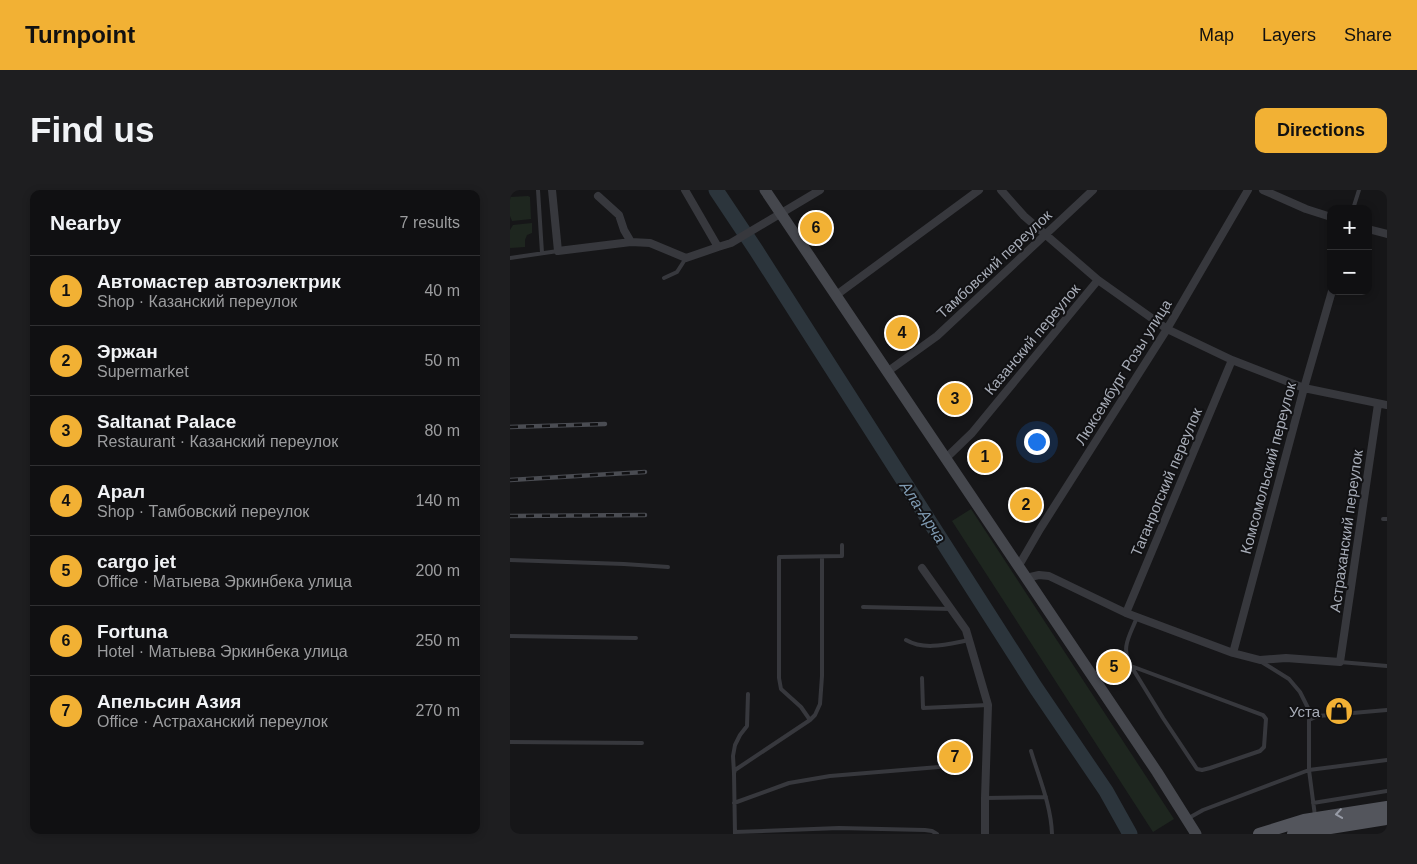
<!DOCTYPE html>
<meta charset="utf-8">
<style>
:root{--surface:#101012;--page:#1e1e20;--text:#f1f3f6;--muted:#9c9d9f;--line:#303032;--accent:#f2b134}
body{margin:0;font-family:Arial,sans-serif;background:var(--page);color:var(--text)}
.controls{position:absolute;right:15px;top:15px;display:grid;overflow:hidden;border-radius:10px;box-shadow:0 2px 8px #0003}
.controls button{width:45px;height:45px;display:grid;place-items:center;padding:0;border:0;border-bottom:1px solid var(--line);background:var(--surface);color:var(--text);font:25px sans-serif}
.you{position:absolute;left:526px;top:251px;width:18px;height:18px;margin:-12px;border:4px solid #fff;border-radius:50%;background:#1a73e8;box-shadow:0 0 0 8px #1a73e833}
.badge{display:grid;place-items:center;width:32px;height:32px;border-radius:50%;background:var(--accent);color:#111;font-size:16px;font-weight:700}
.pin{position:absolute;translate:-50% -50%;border:2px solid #fff;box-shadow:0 1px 5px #0006}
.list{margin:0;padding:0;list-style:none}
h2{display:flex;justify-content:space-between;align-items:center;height:65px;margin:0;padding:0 20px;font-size:21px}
h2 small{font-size:16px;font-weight:400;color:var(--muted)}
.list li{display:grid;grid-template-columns:32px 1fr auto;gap:15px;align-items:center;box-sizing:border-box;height:70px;padding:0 20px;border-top:1px solid var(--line)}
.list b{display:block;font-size:19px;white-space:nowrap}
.list p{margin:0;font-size:16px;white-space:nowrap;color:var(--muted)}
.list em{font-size:16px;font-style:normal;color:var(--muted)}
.map{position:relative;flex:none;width:877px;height:644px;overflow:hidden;border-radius:10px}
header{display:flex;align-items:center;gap:30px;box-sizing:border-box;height:70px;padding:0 25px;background:var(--accent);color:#111}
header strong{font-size:24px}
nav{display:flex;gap:28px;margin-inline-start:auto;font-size:18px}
.intro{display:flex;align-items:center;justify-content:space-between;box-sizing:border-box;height:120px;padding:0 30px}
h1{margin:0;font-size:35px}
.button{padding:12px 22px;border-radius:10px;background:var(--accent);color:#111;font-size:18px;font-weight:700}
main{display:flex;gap:30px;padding:0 30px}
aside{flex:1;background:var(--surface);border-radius:10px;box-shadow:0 2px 8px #0003}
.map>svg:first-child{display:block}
.green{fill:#1e261f}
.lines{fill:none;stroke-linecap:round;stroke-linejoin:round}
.river{stroke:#2c353c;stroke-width:15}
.lane{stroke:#37383d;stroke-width:4}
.street{stroke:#37383d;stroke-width:8}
.secondary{stroke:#45474d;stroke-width:11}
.primary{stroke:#53555c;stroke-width:12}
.rail-casing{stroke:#4a4c52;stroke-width:4.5}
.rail{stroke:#111113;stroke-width:2.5;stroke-dasharray:8;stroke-linecap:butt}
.oneway{stroke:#979ba6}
.labels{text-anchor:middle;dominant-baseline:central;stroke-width:4;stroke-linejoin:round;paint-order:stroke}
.street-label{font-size:15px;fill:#a8adb8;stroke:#111113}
.poi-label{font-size:15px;fill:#a8adb8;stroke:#111113;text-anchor:end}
.water-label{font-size:16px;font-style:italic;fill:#7f9bb3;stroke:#111113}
</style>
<header>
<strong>Turnpoint</strong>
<nav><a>Map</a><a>Layers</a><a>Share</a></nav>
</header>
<div class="intro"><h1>Find us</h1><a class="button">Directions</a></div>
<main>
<aside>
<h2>Nearby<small>7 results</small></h2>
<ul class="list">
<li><span class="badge">1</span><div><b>Автомастер автоэлектрик</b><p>Shop · Казанский переулок</p></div><em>40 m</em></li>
<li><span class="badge">2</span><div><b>Эржан</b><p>Supermarket</p></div><em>50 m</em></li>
<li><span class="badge">3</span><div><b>Saltanat Palace</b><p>Restaurant · Казанский переулок</p></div><em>80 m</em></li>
<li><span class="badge">4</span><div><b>Арал</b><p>Shop · Тамбовский переулок</p></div><em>140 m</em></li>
<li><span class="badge">5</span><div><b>cargo jet</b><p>Office · Матыева Эркинбека улица</p></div><em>200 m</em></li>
<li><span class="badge">6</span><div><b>Fortuna</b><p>Hotel · Матыева Эркинбека улица</p></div><em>250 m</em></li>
<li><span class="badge">7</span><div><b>Апельсин Азия</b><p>Office · Астраханский переулок</p></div><em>270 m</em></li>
</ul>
</aside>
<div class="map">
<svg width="877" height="644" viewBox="0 0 877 644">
<rect width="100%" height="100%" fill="#161618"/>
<path class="green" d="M 18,6 L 20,7 L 21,29 L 2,31 L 0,26 L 0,7 Z
M 22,33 L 22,43 L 17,45 L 15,50 L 15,57 L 0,58 L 0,40 L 3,35 Z
M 461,319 L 664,629 L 643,642 L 442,331 Z"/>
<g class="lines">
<path class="river" d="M 206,0 L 246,60 L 526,498 L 596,601 L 620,644"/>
<path class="lane" d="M 28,0 L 32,63
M 843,19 L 849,0
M 0,68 L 48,61
M 154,88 L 167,82 L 176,68
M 873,329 L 877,329
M 0,370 L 114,374 L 158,377
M 353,417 L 442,419
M 0,446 L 126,448
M 396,450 C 415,461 438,454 459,450
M 750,471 L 779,489 L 790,502 L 803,528
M 830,472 L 877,476
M 621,476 L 753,525 L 756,529 L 754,557 L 750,561 L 700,578 L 692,580 L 687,579 L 653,528 L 621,476 C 610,457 620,446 627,427
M 412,488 L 413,518 L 478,515
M 300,530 L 291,517 L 271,499 L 269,488 L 269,367 L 332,366 L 332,355
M 0,552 L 132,553
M 521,561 C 529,588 541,615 542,644
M 224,583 L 223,566 L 225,555 L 230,545 L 237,536 L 238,504
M 475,608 L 536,607
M 224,613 L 279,593 L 320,586 L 429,577
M 803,613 L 877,601
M 805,626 L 799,580 L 799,530 L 808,526 L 877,520
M 677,629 L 693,620 L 799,580 L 877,570
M 225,642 L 329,638 L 415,640 L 422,641 L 427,644
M 225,644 L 224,583 L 225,580 L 300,530 L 305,525 L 310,514 L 312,486 L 312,367"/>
<path class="street" d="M 42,0 L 48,61 L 121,52 L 140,53 L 176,68 L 208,57
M 175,0 L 208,57 L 221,53 L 310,0
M 491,0 L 514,26 L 588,90 L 657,139 L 722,170 L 794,198 L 877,215
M 753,0 L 796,19 L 821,27
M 88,6 L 109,25 L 114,40 L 121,52
M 858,39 L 877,44
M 325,106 L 469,0
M 377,182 L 427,146 L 583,0
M 435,269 L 462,243 L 588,90
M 508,377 L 530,339 L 657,139 L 738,0
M 412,378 L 456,440 L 478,515 L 475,608 L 475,644
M 516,388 L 529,385 L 539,386 L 616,423 L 723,463 L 750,470 L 776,468 L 830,472 L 868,214
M 616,423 L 722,170
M 723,463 L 794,198 L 822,101"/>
<path class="secondary" d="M 255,0 L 647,582 L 686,644"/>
<path class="primary" d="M 749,644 L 794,630 L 877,617
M 783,644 L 877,629"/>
<g class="rail-casing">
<path id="rail" d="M 0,237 L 95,234
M 0,290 L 135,282
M 0,326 L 135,325"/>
</g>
<use href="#rail" class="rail"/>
</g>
<defs><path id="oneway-chevron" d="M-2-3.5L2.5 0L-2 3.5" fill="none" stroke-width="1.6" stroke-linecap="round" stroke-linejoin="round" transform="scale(1.25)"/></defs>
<use class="oneway" href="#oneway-chevron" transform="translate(829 624) rotate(172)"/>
<defs>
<g id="shop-disc" transform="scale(1.4375)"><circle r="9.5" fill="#f2b134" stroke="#111113"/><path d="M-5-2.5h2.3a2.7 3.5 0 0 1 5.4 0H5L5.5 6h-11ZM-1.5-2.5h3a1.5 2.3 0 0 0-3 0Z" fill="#111"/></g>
</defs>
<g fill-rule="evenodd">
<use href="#shop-disc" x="829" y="521"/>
</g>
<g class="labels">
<g class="street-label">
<text transform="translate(484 74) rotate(-43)">Тамбовский переулок</text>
<text transform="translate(522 149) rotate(-50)">Казанский переулок</text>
<text transform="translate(613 182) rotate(-58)">Люксембург Розы улица</text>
<text transform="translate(758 278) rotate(-75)">Комсомольский переулок</text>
<text transform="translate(656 292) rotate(-67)">Таганрогский переулок</text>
<text transform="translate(836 341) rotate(-82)">Астраханский переулок</text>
</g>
<g class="poi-label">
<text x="810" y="521">Уста</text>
</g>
<g class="water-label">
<text transform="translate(413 322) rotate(57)">Ала-Арча</text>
</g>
</g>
</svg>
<div class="controls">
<button>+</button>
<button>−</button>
</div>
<div class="you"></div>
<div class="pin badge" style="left:475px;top:267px">1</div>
<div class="pin badge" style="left:516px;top:315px">2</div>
<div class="pin badge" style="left:445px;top:209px">3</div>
<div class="pin badge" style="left:392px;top:143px">4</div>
<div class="pin badge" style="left:604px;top:477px">5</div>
<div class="pin badge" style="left:306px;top:38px">6</div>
<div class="pin badge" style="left:445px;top:567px">7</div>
</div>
</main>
